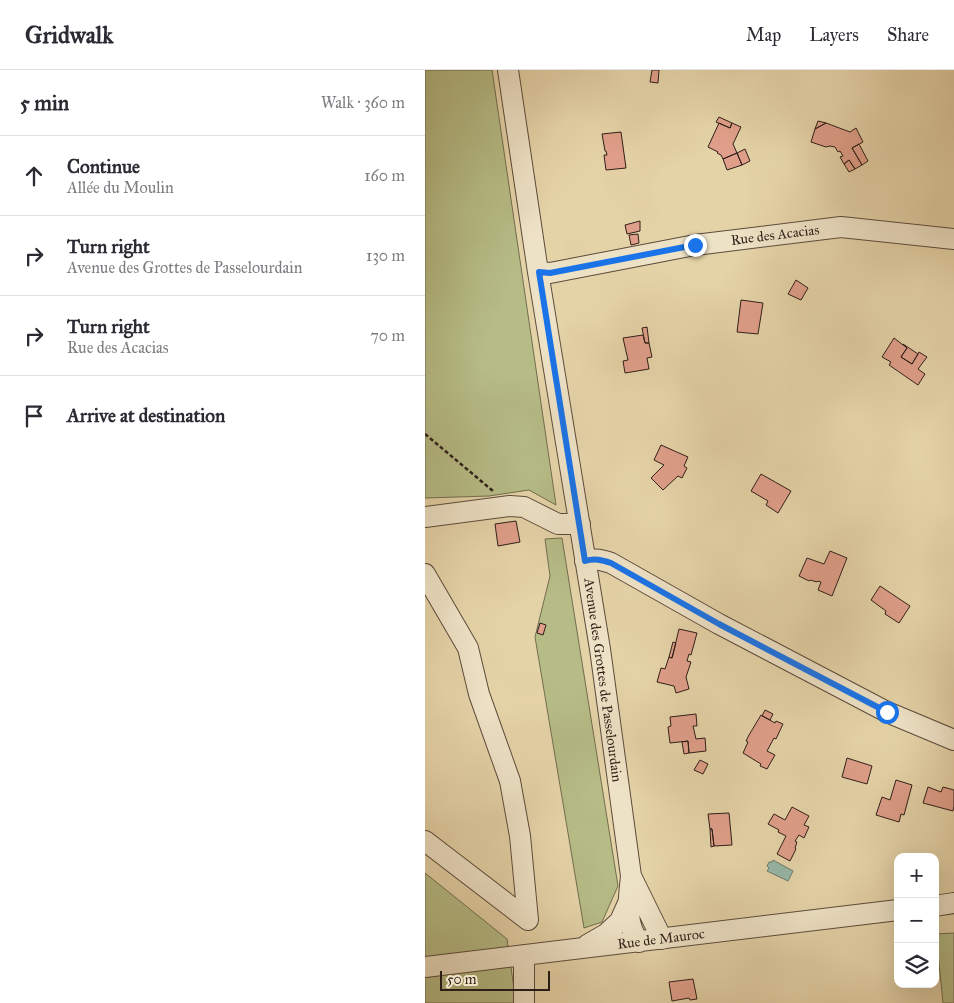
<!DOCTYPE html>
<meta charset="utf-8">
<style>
:root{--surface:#fff;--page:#f7f7f7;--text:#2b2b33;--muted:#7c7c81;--line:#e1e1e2}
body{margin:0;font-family:"IM FELL Great Primer",serif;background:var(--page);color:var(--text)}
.controls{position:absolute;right:15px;bottom:15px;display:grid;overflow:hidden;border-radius:10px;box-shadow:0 5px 20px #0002}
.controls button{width:45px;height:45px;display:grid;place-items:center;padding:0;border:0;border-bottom:1px solid var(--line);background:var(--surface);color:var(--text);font:25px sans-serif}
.scale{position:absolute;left:15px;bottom:12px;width:110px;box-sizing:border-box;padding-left:5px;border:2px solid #2e1e18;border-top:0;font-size:14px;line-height:18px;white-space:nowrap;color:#2e1e18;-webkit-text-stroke:4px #eee2c6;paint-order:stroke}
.stop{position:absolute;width:15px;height:15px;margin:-11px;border:4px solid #1a73e8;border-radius:50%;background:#fff}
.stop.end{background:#1a73e8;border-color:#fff;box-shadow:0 1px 5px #0008}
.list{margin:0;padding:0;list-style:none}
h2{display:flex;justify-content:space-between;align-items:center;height:65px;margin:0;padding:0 20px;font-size:21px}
h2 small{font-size:16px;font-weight:400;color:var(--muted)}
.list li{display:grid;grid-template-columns:32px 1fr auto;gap:15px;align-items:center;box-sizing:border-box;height:80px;padding:0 20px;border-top:1px solid var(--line)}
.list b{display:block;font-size:19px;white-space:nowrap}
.list p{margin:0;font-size:16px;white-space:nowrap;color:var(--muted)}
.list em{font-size:16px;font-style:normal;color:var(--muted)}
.icon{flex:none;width:28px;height:28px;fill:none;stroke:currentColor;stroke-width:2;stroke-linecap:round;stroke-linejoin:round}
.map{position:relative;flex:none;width:529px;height:933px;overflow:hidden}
header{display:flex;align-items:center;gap:30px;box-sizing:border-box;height:70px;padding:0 25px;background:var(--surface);border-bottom:1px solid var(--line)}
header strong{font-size:24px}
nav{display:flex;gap:28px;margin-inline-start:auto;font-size:18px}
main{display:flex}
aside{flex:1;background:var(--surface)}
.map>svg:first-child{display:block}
.green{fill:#b6bc86;stroke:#726d4f}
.water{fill:#96b8a8;stroke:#6c7a6e}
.building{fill:#e09f8a;stroke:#2e1e18}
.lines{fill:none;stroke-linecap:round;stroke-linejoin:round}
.minor-casing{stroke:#5c4b3c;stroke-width:22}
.path{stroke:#2e1e18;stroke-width:2.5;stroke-dasharray:4 2.5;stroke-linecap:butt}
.minor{stroke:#eee2c6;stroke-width:20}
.route{stroke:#1a73e8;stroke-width:6}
.labels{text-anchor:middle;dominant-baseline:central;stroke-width:4;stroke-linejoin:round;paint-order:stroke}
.street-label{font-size:14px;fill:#2e1e18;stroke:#eee2c6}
</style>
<header>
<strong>Gridwalk</strong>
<nav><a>Map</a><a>Layers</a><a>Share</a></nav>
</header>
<main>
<aside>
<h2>5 min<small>Walk · 360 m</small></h2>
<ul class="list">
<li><svg class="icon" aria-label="ahead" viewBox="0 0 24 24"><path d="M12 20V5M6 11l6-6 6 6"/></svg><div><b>Continue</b><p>Allée du Moulin</p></div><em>160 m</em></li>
<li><svg class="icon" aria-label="right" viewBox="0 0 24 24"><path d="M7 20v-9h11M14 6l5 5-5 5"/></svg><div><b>Turn right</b><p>Avenue des Grottes de Passelourdain</p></div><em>130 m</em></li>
<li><svg class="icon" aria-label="right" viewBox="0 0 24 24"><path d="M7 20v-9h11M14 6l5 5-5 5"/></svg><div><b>Turn right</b><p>Rue des Acacias</p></div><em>70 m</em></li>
<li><svg class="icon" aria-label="arrive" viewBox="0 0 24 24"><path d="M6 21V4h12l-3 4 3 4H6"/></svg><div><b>Arrive at destination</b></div></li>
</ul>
</aside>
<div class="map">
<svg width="529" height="933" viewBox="0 0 529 933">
<rect width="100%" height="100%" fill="#e5d3a8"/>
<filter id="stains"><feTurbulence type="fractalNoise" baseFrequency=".004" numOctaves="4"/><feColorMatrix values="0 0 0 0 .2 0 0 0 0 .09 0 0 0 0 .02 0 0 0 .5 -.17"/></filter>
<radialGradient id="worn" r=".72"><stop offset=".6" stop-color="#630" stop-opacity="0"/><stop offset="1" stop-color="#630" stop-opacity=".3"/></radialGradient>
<path class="green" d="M 0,0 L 67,0 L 131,435 L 104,420 L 64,426 L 0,428 Z
M 137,468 L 193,816 L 177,852 L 159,858 L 110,567 L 125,506 L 120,469 Z
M 0,803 L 82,869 L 91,933 L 0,933 Z
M 529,863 L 529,933 L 518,933 L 511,864 Z"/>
<path class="water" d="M 348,790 L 368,801 L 363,811 L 342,801 L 344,798 L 342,796 L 344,792 L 347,792 Z"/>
<path class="building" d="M 227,0 L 234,0 L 233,13 L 225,12 Z
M 294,47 L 307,53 L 305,58 L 291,52 Z
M 393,51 L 401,53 L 390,59 Z
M 294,53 L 305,58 L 307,53 L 316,57 L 308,74 L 312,83 L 298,89 L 296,85 L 292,83 L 293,82 L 283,77 Z
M 401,53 L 425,62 L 431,58 L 438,72 L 427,78 L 437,95 L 430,99 L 424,90 L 419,94 L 415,87 L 418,86 L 415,81 L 413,82 L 410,77 L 405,76 L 401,77 L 386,72 L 390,59 Z
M 196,62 L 201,98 L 181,100 L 179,85 L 182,85 L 181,81 L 180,81 L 177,64 Z
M 434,74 L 443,91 L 437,95 L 427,78 Z
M 320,79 L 325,91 L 317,95 L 312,83 Z
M 312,83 L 317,95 L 302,100 L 298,89 Z
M 424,90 L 430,99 L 424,102 L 419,94 Z
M 215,151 L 215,161 L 202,164 L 200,155 Z
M 213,164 L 214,173 L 206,175 L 204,165 Z
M 371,210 L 383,218 L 376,230 L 363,224 Z
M 316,230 L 338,233 L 333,264 L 312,262 Z
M 222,257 L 224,273 L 220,273 L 217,258 Z
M 218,265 L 220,273 L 224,273 L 227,287 L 222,288 L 224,299 L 200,303 L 198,291 L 203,290 L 198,268 Z
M 469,268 L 482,278 L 476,287 L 487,294 L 494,282 L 502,287 L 493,299 L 500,304 L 493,315 L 464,295 L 466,292 L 457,287 Z
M 478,274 L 493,284 L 487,294 L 476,287 L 482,278 Z
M 236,375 L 263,387 L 259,396 L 262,398 L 257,408 L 253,406 L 238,420 L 226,408 L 239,395 L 229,390 Z
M 336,404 L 366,421 L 353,443 L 341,435 L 343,431 L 326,421 Z
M 91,451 L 95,472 L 73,476 L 70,454 Z
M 405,481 L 422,488 L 407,526 L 393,520 L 396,512 L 393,511 L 392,512 L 385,510 L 384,511 L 374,506 L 382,488 L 399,494 Z
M 455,516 L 485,536 L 474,553 L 460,544 L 461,541 L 446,530 Z
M 115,553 L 121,555 L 118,565 L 112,563 Z
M 254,559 L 272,563 L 266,585 L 264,584 L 262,591 L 266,592 L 261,607 L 264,619 L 251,623 L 249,616 L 232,612 L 236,598 L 240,599 L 244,587 L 247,588 Z
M 248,572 L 251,573 L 247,588 L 244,587 Z
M 340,640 L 348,644 L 345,650 L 337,646 Z
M 271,644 L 272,656 L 268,656 L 271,669 L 280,668 L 281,681 L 264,683 L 263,671 L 245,673 L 243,657 L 246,656 L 245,647 Z
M 336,645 L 350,653 L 351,651 L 358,654 L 351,669 L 349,668 L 342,681 L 350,685 L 342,699 L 335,696 L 336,694 L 318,683 L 323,672 L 321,671 L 324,665 Z
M 263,671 L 264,683 L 259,684 L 257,672 Z
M 422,688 L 447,696 L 442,714 L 417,707 Z
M 275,690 L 283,694 L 278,704 L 269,700 Z
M 471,710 L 487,715 L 479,745 L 476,744 L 474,752 L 451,745 L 457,727 L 465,730 Z
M 503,717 L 516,722 L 518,717 L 529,720 L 529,736 L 528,741 L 498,733 Z
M 367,737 L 384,746 L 379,755 L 384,757 L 379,768 L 374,765 L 370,771 L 372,772 L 370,778 L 371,779 L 365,791 L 352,784 L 361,766 L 353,762 L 354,760 L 343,754 L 349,744 L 360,750 Z
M 304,743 L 307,775 L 289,776 L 287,759 L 285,759 L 283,744 Z
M 285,759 L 287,759 L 289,776 L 286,777 Z
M 268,909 L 272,929 L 265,930 L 264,928 L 247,931 L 244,912 Z"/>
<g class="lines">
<g class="minor-casing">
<path id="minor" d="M 83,0 L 113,202 L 175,579 L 206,806 C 204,828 199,852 214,872
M 113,202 L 125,203 L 270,175 L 416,157 L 529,169
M 0,447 L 85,436 L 99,437 L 133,454 L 155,454
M 160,491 C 170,488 177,490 186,493 L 294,554 L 462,642 L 529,670
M 0,504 L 43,578 L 54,624 L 85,711 L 95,766 L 103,850 L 0,771
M 206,806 L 237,869
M 510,836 L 529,833
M 162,875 L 181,864 L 195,851 L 203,833
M 0,897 L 473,840
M 99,933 L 99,885"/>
</g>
<path class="path" d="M 0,364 L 68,421"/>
<use href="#minor" class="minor"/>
</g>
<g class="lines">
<path class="route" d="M 270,175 L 125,203 L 114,202 L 160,491 C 170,488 177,490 186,493 L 294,554 L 462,642"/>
</g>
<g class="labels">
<g class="street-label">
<text transform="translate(350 165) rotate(-7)">Rue des Acacias</text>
<text transform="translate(178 610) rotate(82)">Avenue des Grottes de Passelourdain</text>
<text transform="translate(236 869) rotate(-7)">Rue de Mauroc</text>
</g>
</g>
<rect width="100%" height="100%" filter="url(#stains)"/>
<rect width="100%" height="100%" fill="url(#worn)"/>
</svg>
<div class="controls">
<button>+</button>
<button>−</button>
<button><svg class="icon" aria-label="layers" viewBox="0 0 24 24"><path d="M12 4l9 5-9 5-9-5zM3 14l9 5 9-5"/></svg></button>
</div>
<div class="scale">50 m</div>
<div class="stop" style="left:462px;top:642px"></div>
<div class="stop end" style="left:270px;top:175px"></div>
</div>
</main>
